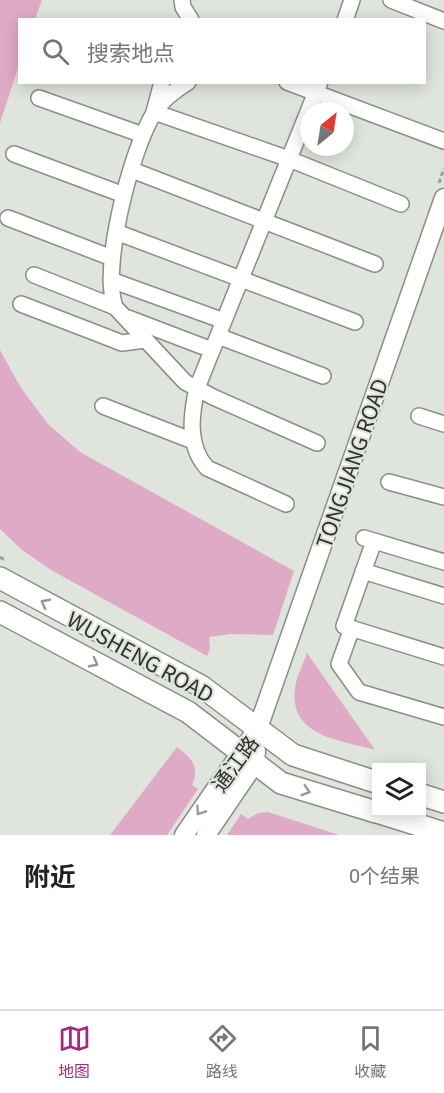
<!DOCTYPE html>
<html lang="zh">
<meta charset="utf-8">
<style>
:root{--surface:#fff;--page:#f6f6f6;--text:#222;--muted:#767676;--line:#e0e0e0;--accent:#a72878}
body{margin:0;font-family:Georgia,"Noto Sans SC",serif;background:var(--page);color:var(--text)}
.controls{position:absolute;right:18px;bottom:18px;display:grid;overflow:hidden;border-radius:0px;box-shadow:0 3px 15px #0003}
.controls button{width:54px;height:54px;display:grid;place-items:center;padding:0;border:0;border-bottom:2px solid var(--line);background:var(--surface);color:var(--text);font:30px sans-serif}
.compass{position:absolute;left:300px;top:102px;width:54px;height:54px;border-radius:50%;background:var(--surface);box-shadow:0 3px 15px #0003;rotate:30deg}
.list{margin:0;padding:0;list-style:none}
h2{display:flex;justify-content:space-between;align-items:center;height:78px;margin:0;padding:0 24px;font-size:26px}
h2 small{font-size:20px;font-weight:400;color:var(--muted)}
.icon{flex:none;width:33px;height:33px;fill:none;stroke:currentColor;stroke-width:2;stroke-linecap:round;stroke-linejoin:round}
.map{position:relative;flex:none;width:444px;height:835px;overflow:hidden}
.search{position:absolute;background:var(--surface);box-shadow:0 3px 15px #0003;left:18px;right:18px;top:18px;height:66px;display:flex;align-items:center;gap:15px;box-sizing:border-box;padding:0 21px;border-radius:0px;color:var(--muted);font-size:22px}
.sheet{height:174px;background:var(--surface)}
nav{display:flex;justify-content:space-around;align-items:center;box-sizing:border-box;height:84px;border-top:2px solid var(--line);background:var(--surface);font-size:16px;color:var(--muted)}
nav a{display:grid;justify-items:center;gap:3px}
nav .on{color:var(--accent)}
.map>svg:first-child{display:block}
.green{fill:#dfaac5}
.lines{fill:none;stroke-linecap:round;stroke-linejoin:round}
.minor-casing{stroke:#8a8e87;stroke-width:18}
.tertiary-casing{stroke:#8a8e87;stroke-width:21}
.secondary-casing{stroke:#8a8e87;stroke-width:24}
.path{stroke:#9ea19b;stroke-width:3;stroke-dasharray:4.5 3;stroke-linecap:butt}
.minor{stroke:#fff;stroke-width:15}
.tertiary{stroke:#fff;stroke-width:18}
.secondary{stroke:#fff;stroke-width:21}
.oneway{stroke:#989897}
.labels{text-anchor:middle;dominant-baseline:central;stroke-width:4.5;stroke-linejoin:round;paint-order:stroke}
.street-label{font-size:21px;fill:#30312f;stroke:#dfe4dc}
</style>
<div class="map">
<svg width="444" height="835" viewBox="0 0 444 835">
<rect width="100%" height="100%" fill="#dfe4dc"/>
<path class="green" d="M 0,0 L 42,0 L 35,19 L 20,20 L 19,65 L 0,123 Z
M 0,350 L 21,388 L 48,424 L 80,452 L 294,571 L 273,635 L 230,634 L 209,637 L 210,649 L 207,656 L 51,570 L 21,549 L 0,529 Z
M 307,653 L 375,750 C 341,740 289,737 295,689 C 296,677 303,665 307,653 Z
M 177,747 C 192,759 200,766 192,785 L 198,789 L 167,835 L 110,835 Z
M 268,812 L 339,835 L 227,835 L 241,814 L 248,819 L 258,813 Z"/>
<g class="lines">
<g class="minor-casing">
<path id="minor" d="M 182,0 L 183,7 L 191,20
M 391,0 L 444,21
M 345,20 L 352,0
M 162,82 L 154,112 L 289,159 L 401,204
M 188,82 C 175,90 162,100 154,113 C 131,150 101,266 115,307 L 185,382 L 213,397 L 317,443
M 287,82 L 444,141
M 39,98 L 143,135
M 14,154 L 124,195
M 132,170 L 375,264
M 8,218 L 112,258
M 116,232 L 355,322
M 34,275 L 115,307
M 111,280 L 224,321
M 21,304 L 122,343 L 145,340
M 128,318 L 212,350
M 218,336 L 323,376
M 103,406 L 193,441
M 419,416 L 444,424
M 389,482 L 444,497
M 286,504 L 207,468 C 187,446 191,415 197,388 L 320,82
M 364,538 L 444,562
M 374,541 L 344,626 L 444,657
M 363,571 L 444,596
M 352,628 L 339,664 L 359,692 L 444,717"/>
</g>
<g class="tertiary-casing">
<path id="tertiary" d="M 184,835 L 258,728 L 444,198
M 206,835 L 255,763 L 256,751"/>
</g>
<g class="secondary-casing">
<path id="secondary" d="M 0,578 L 201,686 L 293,755 L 376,782
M 0,612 L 188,712 L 281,783 L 376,812
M 422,795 L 444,802
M 377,812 L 444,833"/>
</g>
<path class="path" d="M 439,183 L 444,168
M 0,557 L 6,561"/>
<use href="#minor" class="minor"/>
<use href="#tertiary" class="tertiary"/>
<use href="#secondary" class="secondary"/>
</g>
<defs><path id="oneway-chevron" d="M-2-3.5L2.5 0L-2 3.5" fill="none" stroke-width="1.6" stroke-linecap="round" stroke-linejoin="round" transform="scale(1.5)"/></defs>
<g class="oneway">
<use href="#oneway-chevron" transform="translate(45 603) rotate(-152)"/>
<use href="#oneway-chevron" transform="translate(94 663) rotate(28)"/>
<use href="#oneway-chevron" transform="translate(306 791) rotate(17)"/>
<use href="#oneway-chevron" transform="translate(200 811) rotate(124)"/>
</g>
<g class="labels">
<g class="street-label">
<text transform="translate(351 463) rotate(-71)">TONGJIANG ROAD</text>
<text transform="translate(141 656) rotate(29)">WUSHENG ROAD</text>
<text transform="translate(234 763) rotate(-54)">通江路</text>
</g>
</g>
</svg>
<div class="controls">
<button><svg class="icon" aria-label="layers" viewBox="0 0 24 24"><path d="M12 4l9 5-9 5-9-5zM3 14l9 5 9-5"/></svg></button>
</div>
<svg class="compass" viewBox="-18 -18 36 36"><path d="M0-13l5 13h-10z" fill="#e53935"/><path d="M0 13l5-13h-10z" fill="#767676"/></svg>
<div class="search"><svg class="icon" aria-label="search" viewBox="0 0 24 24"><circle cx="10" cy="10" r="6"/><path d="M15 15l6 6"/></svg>搜索地点</div>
</div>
<section class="sheet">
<h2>附近<small>0个结果</small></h2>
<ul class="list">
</ul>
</section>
<nav>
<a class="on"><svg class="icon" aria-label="map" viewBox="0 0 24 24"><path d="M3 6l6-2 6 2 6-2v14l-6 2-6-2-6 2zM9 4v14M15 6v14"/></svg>地图</a>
<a><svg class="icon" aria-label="directions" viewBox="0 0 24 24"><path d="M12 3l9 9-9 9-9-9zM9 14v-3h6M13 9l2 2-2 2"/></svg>路线</a>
<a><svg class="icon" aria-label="saved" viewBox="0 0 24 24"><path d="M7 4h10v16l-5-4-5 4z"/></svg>收藏</a>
</nav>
